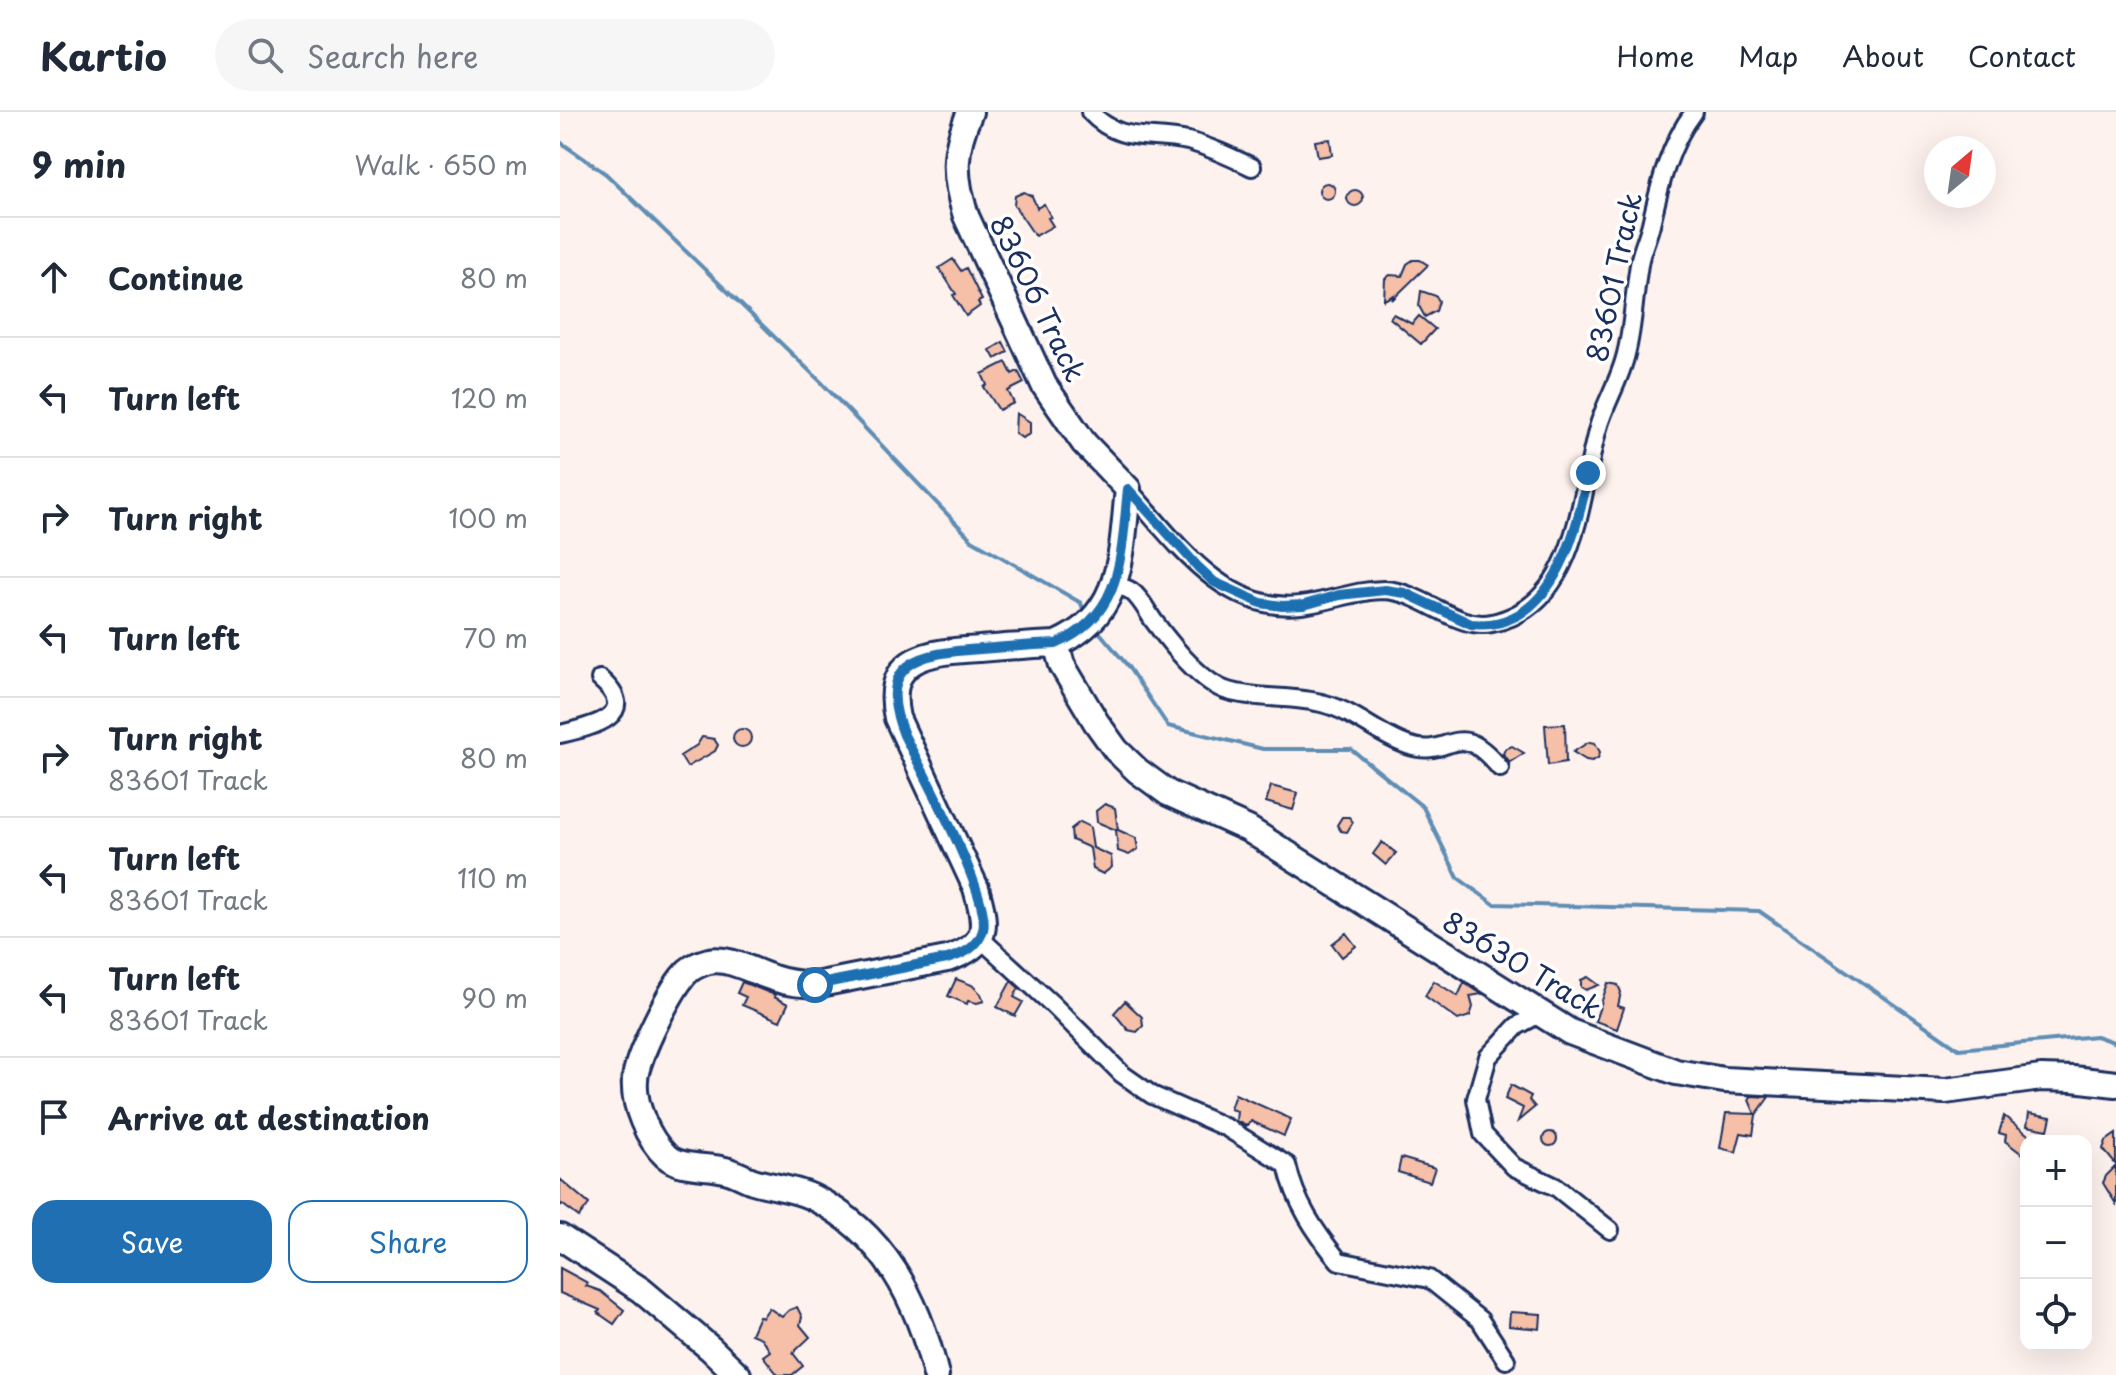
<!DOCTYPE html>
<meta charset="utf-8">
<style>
:root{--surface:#fff;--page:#f6f6f7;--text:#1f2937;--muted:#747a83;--line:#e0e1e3;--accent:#1f6fb2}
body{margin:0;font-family:"Playpen Sans",sans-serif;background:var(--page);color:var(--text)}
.controls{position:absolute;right:24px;bottom:24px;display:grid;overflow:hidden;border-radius:16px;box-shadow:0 8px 32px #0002}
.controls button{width:72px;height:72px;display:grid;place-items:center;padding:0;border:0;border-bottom:2px solid var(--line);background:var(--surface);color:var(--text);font:40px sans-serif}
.compass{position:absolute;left:1364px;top:24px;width:72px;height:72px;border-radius:50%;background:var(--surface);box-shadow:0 8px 32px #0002;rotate:29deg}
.stop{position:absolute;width:24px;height:24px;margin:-18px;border:6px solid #1f6fb2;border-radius:50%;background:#fff}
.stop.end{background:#1f6fb2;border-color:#fff;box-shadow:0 2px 8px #0008}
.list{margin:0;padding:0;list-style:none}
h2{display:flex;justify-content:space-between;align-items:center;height:104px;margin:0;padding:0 32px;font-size:34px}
h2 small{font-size:26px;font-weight:400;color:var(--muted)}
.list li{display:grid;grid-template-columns:52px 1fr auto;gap:24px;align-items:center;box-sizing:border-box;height:120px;padding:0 32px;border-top:2px solid var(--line)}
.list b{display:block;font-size:30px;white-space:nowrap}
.list p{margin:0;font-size:26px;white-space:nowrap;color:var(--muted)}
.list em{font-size:26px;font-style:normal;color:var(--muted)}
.actions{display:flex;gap:16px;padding:24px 32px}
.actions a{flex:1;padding:18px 0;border:2px solid var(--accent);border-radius:24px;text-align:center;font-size:28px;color:var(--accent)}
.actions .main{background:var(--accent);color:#fff}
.icon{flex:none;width:44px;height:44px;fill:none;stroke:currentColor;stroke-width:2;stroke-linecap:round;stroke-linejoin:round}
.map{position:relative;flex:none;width:1556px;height:1263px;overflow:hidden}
header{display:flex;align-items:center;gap:48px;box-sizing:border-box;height:112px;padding:0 40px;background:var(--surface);border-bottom:2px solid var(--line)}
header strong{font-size:38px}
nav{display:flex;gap:44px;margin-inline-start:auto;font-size:28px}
.search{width:560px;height:72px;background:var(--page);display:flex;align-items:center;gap:20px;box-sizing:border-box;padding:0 28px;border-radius:44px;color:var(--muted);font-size:30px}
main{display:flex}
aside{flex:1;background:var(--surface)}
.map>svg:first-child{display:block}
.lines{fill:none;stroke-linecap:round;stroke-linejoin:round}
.stream{stroke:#5f8db4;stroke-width:4}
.building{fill:#f5bfa8;stroke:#1b2f5e;stroke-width:2}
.street-casing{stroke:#1b2f5e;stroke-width:22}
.secondary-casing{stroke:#1b2f5e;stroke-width:30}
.street{stroke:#fff;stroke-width:16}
.secondary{stroke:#fff;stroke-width:24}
.route{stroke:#1f6fb2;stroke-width:10}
.labels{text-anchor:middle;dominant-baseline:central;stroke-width:7;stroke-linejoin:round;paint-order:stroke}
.street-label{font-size:28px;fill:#1b2f5e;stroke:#fff}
</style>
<header>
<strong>Kartio</strong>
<div class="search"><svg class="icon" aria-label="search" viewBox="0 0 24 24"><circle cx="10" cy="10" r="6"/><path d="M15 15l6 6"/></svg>Search here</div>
<nav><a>Home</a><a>Map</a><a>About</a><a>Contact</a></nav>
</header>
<main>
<aside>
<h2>9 min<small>Walk · 650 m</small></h2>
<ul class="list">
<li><svg class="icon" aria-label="ahead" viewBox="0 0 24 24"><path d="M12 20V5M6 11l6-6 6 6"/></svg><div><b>Continue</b></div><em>80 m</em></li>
<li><svg class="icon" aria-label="left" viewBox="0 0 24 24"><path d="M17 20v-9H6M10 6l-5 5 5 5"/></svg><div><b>Turn left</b></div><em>120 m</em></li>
<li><svg class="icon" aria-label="right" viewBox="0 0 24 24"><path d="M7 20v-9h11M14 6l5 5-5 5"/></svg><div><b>Turn right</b></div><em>100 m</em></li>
<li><svg class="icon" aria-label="left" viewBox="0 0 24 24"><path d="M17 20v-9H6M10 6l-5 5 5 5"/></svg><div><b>Turn left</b></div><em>70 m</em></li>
<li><svg class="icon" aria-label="right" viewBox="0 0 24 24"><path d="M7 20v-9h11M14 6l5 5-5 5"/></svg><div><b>Turn right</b><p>83601 Track</p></div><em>80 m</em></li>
<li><svg class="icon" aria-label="left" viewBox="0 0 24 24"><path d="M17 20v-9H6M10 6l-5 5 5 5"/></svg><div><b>Turn left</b><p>83601 Track</p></div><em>110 m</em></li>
<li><svg class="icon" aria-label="left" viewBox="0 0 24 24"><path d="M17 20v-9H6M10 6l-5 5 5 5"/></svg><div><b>Turn left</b><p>83601 Track</p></div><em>90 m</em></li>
<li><svg class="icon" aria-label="arrive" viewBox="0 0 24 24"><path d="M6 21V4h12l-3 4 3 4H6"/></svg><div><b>Arrive at destination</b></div></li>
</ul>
<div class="actions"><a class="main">Save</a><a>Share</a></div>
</aside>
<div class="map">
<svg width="1556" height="1263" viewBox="0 0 1556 1263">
<rect width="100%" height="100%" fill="#fdf2ee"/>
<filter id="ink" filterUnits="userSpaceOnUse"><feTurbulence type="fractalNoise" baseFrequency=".0125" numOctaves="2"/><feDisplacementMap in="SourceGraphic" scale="16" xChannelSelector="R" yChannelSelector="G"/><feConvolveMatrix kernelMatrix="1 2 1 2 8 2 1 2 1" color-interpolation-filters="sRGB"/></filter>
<g filter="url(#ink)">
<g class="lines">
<path class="stream" d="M 0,30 L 46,62 L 261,270 L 412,428 L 521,491 L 524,500
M 535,515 L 567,553 L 608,614 L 703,637 L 791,637 L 863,695 L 898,766 L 934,792 L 1199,799 L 1399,937 L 1536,924 L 1556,931"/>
</g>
<path class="building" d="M 770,27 L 772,43 L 758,45 L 755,29 Z
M759 79a8 8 0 1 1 16 0a8 8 0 1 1-16 0Z
M787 86a8 8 0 1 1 16 0a8 8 0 1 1-16 0Z
M 464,80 L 472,84 L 477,96 L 484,92 L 491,105 L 488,106 L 493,114 L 475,124 L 454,93 L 455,84 Z
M 393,147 L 401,159 L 406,156 L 422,188 L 418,190 L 420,194 L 406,204 L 393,183 L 396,182 L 379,156 Z
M 853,148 L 860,148 L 868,153 L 832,188 L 834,183 L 824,188 L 825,167 L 830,163 L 842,164 L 847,152 Z
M 861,179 L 876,184 L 879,189 L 876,199 L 865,205 L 859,194 Z
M 833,202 L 852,212 L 859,204 L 875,217 L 861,232 L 830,206 Z
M 443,230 L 448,240 L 435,247 L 430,238 Z
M 446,250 L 452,262 L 458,259 L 464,271 L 448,279 L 454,291 L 439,298 L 424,275 L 427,273 L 422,262 Z
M 456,301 L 470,310 L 470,322 L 462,326 L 455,321 Z
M 1005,612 L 1006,650 L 988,653 L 985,613 Z
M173 626a9 9 0 1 1 18 0a9 9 0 1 1-18 0Z
M 142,625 L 154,627 L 158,633 L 155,639 L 127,655 L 120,644 L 137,633 Z
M 1029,630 L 1035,631 L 1040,640 L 1038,646 L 1032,649 L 1026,648 L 1013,640 Z
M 952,634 L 964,641 L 950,650 L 943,642 L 945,637 Z
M 711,674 L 738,681 L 733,698 L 706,690 Z
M 545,692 L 555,696 L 558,718 L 576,726 L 578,737 L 569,743 L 558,739 L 556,718 L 537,710 L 536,699 Z
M 782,705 L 789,705 L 793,710 L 787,720 L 781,719 L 777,713 Z
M 520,710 L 530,715 L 533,736 L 551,744 L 552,755 L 543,762 L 533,757 L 530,736 L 512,728 L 511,717 Z
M 822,730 L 836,741 L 826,753 L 813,742 Z
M 786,821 L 796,834 L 782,845 L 772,832 Z
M 1028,865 L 1039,873 L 1026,878 L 1021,875 L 1021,868 Z
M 396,867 L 412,873 L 421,882 L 424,889 L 417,891 L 408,889 L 407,892 L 388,884 Z
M 451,869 L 459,876 L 454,885 L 463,890 L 455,904 L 437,895 Z
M 874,869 L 898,884 L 904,871 L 922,882 L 910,884 L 913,895 L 910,904 L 898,908 L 865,884 Z
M 182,870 L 215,883 L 214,885 L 228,892 L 220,909 L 182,893 L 186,885 L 177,881 Z
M 1048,871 L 1058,873 L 1061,880 L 1058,894 L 1064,896 L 1057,917 L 1035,909 Z
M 565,889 L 582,905 L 583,914 L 577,920 L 568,918 L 554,901 Z
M 951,973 L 971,984 L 969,988 L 975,995 L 958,1009 L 963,996 L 945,987 Z
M 675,982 L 731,1007 L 724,1024 L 691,1009 L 686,1014 L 676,1009 L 677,999 L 670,997 Z
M 1191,984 L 1209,985 L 1196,1003 L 1193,1023 L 1181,1021 L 1176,1040 L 1160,1036 L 1166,1001 L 1195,1002 L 1189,988 Z
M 1469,1001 L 1491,1005 L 1488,1018 L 1467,1014 Z
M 1444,1004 L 1476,1029 L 1466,1029 L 1466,1045 L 1445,1029 L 1446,1023 L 1439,1021 Z
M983 1027a7 7 0 1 1 14 0a7 7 0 1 1-14 0Z
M 1556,1022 L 1556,1053 L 1543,1037 L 1546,1029 Z
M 841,1046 L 875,1056 L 870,1070 L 838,1060 Z
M 1556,1054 L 1556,1092 L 1543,1071 L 1546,1064 Z
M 0,1067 L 29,1092 L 19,1105 L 2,1092 L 0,1094 Z
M 0,1156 L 28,1171 L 26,1174 L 40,1179 L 64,1198 L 54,1212 L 38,1201 L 40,1198 L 0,1181 Z
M 237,1195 L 242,1205 L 240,1213 L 250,1225 L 233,1241 L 243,1254 L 232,1263 L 218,1263 L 203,1244 L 210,1239 L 201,1226 L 191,1222 L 199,1204 L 202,1206 L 209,1196 L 222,1205 L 229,1198 Z
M 950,1200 L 981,1202 L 980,1217 L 949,1214 Z"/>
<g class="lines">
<g class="street-casing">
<path id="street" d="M 530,0 C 561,33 589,20 628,29 C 650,35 671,45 692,55
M 568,377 C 614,428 664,502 741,493 C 769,490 795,478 824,478 C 862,479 897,519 932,511 C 1019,493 1019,383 1038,316 C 1045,291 1060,268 1066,242 C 1074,211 1074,178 1080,147 C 1083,135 1088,124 1091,112 C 1100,72 1109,33 1134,0
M 554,473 C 559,474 566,476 571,479 C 580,485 587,499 593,508 C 610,531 641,571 668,579 C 699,588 734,583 765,592 C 795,600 818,623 847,633 C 892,649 895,602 940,656
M 0,622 C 30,615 83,604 40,567
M 420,826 L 492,892 L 562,962 L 592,983 L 667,1016 L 727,1053 C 735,1090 755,1120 779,1149 L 869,1167 L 920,1208 L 946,1248
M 979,902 L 957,914 L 928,945 L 916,987 L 923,1022 L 954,1055 L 996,1075 L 1050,1118"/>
</g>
<g class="secondary-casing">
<path id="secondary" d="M 496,532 L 502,553 L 536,610 L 556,638 L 578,659 L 608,681 L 688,717 L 1010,920 L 1116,960 L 1164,968 L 1385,979 L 1481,966 L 1513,967 L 1556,972
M 0,1125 L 81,1178 L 151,1237 L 178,1263
M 376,1263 C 358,1188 324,1120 252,1085 C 233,1076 212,1075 193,1069 C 184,1066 175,1060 165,1058 C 147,1053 121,1057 106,1044 C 88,1027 73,993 75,968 C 76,946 112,873 128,859 C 134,854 141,851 149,849 C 170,845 193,860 213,866 C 227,871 240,872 255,873 L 387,847 C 430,833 427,815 416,776 L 337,606 C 323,542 372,540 420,537 C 446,535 471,533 496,532 C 564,503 561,441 568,377 L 524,331 L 484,273 L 406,104 C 393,63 393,39 410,0"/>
</g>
<use href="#street" class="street"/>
<use href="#secondary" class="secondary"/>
</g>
</g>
<g class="lines" filter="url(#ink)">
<path class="route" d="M 255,873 L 387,847 C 403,842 418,836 423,818 C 432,786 361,657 344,623 C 314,549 360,541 421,537 C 446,535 471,533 496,532 C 564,503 561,441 568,377 L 638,455 L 654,470 L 701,491 L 722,494 L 744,493 L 779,483 L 825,478 L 845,481 L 911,512 C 992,520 1017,422 1028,361"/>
</g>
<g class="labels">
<g class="street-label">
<text transform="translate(1053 165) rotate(-78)">83601 Track</text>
<text transform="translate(479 186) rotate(64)">83606 Track</text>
<text transform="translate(963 852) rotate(31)">83630 Track</text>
</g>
</g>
</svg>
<div class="controls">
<button>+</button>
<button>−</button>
<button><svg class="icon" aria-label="locate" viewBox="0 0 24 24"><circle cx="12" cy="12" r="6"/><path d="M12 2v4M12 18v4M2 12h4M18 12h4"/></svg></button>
</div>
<svg class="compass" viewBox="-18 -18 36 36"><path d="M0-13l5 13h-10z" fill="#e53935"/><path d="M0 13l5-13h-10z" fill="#747a83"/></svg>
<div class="stop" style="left:255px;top:873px"></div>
<div class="stop end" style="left:1028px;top:361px"></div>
</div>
</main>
